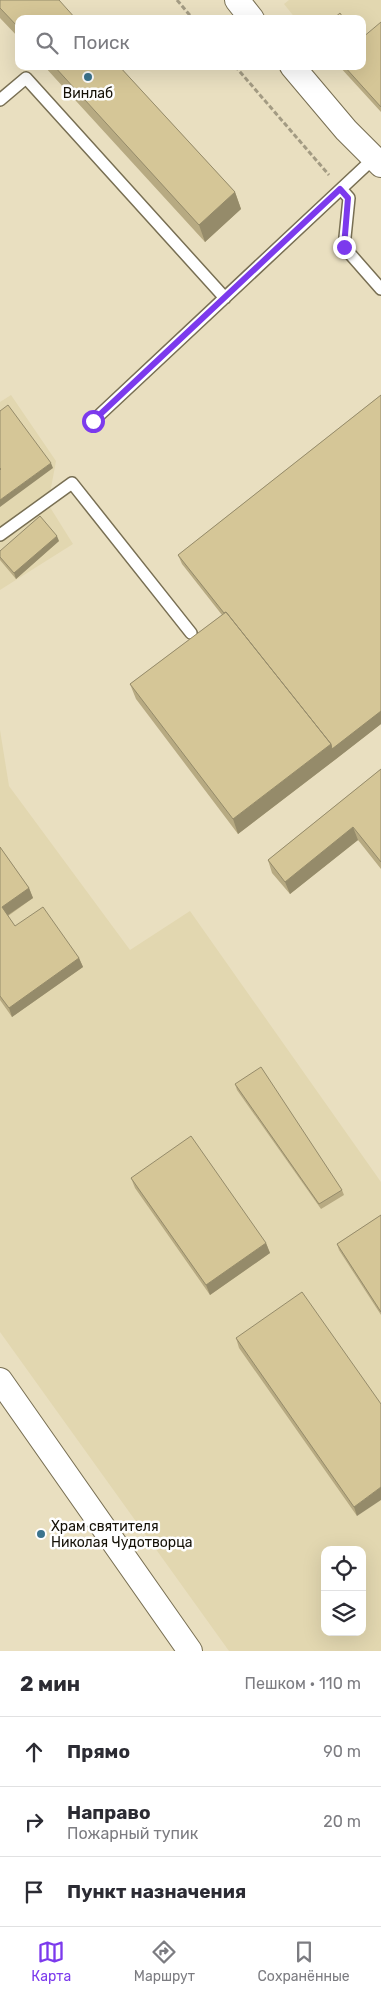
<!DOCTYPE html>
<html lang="ru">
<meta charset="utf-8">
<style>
:root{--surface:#fff;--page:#f7f7f7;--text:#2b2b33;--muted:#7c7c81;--line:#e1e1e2;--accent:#7c3aed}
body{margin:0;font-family:Rubik,sans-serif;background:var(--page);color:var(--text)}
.controls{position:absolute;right:15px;bottom:15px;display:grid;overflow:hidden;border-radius:10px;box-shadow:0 5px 20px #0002}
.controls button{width:45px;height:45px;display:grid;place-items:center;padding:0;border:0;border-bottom:1px solid var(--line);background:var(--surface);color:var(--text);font:25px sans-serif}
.stop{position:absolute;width:15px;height:15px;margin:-11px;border:4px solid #7c3aed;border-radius:50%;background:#fff}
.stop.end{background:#7c3aed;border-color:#fff;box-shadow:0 1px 5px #0008}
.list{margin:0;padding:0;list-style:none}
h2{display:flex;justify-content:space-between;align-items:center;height:65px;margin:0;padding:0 20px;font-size:21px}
h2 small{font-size:16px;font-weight:400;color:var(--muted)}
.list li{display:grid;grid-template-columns:32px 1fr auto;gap:15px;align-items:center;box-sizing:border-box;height:70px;padding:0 20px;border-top:1px solid var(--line)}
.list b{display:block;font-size:19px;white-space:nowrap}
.list p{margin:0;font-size:16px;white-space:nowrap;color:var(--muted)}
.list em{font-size:16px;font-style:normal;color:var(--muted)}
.icon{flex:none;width:28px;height:28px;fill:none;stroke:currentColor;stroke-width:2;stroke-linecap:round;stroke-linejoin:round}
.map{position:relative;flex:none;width:381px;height:1651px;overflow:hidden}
.search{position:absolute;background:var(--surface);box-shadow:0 5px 20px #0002;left:15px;right:15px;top:15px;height:55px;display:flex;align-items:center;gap:12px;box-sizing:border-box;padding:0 18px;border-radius:10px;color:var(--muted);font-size:19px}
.sheet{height:275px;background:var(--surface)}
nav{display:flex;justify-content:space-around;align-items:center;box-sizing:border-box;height:70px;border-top:1px solid var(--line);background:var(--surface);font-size:14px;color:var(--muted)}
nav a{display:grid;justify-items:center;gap:2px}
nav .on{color:var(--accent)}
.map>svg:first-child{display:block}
.built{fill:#e2d7b0;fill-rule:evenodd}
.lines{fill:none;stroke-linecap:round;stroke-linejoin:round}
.lane-casing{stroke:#786f53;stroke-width:14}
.street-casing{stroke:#786f53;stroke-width:26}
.path{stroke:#a39b83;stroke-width:3;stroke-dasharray:5 2.5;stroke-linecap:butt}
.lane{stroke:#fff;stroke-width:11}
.street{stroke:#fff;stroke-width:24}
.wall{fill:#b7aa82}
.shaded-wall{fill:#958b6a}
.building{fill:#d5c697;stroke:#958b6a}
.route{stroke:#7c3aed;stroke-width:6}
.poi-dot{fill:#3c748e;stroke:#fff;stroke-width:2}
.labels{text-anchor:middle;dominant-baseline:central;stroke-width:5;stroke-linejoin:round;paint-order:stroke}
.poi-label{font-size:14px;fill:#151107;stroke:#fff}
</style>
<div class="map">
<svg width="381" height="1651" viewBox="0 0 381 1651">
<rect width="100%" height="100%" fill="#e9dfc0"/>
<path class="built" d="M 289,0 L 381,0 L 381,112 L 362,66 L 362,19 L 296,19 L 284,4 Z
M 11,395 L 56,461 L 48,504 L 73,544 L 0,590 L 0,402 Z
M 0,730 L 9,786 L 130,950 L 190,911 L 381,1182 L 381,1651 L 229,1651 L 0,1332 ZM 325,1550 L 362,1550 L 362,1632 L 325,1632 Z"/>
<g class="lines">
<g class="lane-casing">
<path id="lane" d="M 0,100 L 26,78 L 225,298
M 341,189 L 349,198 L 344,247 L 381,289
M 93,421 L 374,158
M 0,535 L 72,483 L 191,633"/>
</g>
<g class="street-casing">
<path id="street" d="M 237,0 L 252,19
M 292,66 L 346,130 L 381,165
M 0,1380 L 190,1651"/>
</g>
<path class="path" d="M 177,0 L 193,19
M 235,66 L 329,175"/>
<use href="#lane" class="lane"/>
<use href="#street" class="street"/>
</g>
<path class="wall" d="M 0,0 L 19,19 L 19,38 L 0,18 Z
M 381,22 L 381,112 L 339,66 L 362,66 Z
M 44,66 L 119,66 L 235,192 L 241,209 L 205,242 Z
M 381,395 L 381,724 L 336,759 L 238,834 L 136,699 L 130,684 L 222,615 L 182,564 L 178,555 Z
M 59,541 L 16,579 L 0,560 L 0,551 Z
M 381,769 L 381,869 L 358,840 L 290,894 L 272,873 L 268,860 Z
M 0,847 L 29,888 L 33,898 L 8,916 L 15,926 L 79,958 L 83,967 L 12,1017 L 0,1000 Z
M 235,1084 L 342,1190 L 344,1195 L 321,1209 L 237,1090 Z
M 131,1178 L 266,1243 L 270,1253 L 210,1295 L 135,1188 Z
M 381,1215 L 381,1315 L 339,1250 L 337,1244 Z
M 236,1338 L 381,1404 L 357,1516 L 239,1348 Z"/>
<path class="shaded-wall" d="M 235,192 L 241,209 L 205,242 L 199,225 Z
M 51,463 L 53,468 L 0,507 L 0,500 Z
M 57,536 L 59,541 L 16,579 L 14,573 Z
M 381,711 L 381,724 L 336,759 L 238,834 L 233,819 L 331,744 Z
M 353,827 L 358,840 L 290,894 L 285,882 Z
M 29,888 L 33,898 L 5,917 L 2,907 Z
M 79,958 L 83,967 L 12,1017 L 9,1008 Z
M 266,1243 L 270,1253 L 210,1295 L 206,1285 Z
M 381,1487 L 381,1500 L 357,1516 L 354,1507 Z"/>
<path class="building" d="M 0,0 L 59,0 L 76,19 L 19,19 L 19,28 L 0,8 Z
M 340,13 L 344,19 L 333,19 Z
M 381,22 L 381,107 L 344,66 L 362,66 L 362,38 Z
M 54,66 L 119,66 L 235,192 L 199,225 Z
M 381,395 L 381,711 L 332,749 L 331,744 L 226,612 L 224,613 L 178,555 Z
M 8,405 L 51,463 L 0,500 L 0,470 L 1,469 L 0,468 L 0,411 Z
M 40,516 L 57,536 L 14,573 L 0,557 L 0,551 Z
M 226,612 L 331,744 L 233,819 L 130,684 Z
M 381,769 L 381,862 L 353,827 L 285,882 L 268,860 Z
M 0,847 L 29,888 L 2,907 L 15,926 L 43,907 L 79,958 L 9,1008 L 0,996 Z
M 261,1067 L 342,1190 L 319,1204 L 235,1084 Z
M 191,1136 L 266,1243 L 206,1285 L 131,1178 Z
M 381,1215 L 381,1312 L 337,1244 Z
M 302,1292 L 381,1404 L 381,1487 L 354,1507 L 236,1338 Z"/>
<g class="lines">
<path class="route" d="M 93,421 L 340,189 L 348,198 L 344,247"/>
</g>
<g class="poi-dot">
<circle cx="88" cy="77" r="5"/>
<circle cx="41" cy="1534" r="5"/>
</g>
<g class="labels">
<g class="poi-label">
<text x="88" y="93">Винлаб</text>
<text x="51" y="1526" text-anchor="start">Храм святителя<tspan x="51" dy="16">Николая Чудотворца</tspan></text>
</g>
</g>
</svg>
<div class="controls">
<button><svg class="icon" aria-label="locate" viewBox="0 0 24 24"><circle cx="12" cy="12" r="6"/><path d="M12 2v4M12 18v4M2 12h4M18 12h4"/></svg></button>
<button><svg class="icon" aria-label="layers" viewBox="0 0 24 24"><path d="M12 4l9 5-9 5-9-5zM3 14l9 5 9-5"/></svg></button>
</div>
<div class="stop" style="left:93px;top:421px"></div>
<div class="stop end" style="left:344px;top:247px"></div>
<div class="search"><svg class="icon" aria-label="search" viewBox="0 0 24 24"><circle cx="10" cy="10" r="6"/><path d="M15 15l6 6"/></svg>Поиск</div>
</div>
<section class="sheet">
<h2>2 мин<small>Пешком · 110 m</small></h2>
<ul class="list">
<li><svg class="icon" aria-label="ahead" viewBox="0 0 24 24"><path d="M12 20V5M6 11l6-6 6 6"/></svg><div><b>Прямо</b></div><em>90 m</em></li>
<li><svg class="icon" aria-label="right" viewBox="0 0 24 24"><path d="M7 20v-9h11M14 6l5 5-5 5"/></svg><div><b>Направо</b><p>Пожарный тупик</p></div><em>20 m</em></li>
<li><svg class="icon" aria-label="arrive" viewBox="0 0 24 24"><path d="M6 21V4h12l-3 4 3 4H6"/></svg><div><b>Пункт назначения</b></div></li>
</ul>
</section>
<nav>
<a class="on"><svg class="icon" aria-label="map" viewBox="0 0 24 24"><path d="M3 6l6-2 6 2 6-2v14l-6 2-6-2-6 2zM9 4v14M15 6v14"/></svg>Карта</a>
<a><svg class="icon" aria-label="directions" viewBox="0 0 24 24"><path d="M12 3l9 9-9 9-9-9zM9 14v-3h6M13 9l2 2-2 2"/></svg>Маршрут</a>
<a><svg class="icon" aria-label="saved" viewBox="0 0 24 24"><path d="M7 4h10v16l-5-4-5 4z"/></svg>Сохранённые</a>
</nav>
